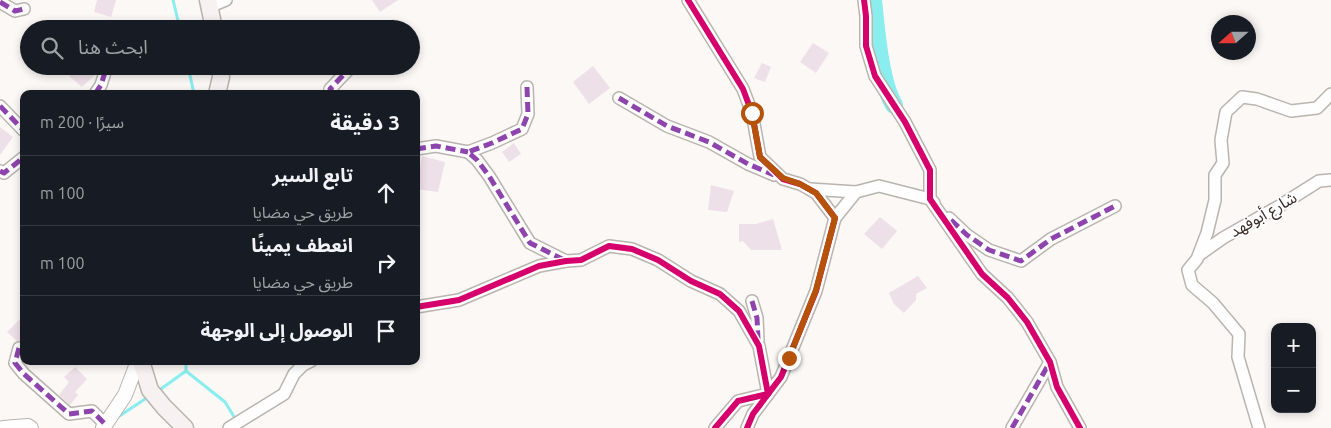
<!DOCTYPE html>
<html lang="ar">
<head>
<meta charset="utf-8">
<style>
  :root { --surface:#171b24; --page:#20242c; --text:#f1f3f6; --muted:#9ea1a6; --line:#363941 }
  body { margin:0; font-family:Ubuntu,"Noto Sans Arabic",sans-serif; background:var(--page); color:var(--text); direction:rtl }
  .controls { position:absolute; right:15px; bottom:15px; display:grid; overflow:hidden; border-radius:10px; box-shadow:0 2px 8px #0003 }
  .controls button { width:45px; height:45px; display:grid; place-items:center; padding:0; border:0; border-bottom:1px solid var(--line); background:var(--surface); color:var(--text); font:25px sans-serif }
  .compass { position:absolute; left:1211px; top:15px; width:45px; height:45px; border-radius:50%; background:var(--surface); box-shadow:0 2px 8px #0003; rotate:249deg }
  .stop { position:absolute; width:15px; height:15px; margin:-11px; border:4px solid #b45309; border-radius:50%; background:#fff }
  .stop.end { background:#b45309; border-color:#fff; box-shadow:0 1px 5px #0008 }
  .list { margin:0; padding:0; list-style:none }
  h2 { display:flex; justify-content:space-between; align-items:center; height:65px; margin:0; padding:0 20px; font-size:21px }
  h2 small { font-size:16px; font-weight:400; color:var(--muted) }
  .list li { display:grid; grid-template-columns:32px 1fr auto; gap:15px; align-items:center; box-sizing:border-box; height:70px; padding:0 20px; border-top:1px solid var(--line) }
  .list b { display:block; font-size:19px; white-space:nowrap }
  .list p { margin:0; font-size:16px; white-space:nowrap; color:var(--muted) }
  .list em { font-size:16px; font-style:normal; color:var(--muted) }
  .icon { flex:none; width:28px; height:28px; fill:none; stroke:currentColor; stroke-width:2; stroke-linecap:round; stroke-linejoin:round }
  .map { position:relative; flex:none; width:1331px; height:428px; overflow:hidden; direction:ltr }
  .search { position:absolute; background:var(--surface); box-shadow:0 2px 8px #0003; left:20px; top:20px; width:400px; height:55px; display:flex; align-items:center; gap:12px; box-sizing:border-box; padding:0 18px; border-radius:28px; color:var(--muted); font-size:19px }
  .panel { position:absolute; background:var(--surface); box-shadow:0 2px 8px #0003; left:20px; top:90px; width:400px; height:275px; border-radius:10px; direction:rtl }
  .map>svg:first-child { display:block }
</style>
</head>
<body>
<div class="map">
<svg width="1331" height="428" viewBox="0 0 1331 428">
  <rect width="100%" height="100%" fill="#fbf8f6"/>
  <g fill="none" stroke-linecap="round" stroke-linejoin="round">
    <g stroke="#8aedee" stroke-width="3">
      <polyline points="173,0 180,29"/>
      <polyline points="188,66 194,94"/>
      <polyline points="186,371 225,402 241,428"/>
      <polyline points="186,371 186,361"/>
      <polyline points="158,391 186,371"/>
      <polyline points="118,417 148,397"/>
    </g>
    <path stroke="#8aedee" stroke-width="18" d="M873,0C876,28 880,82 894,105"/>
  </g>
  <g fill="#eee0e8">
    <polygon points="97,0 116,0 111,17 94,12"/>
    <polygon points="372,0 398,0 380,12"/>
    <polygon points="393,19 401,29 383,29"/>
    <polygon points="813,43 829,53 816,73 800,62"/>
    <polygon points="762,63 771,67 765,82 754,78"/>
    <polygon points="79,66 88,66 96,74 82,87 69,76"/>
    <polygon points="593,66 610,88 589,104 573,82"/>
    <polygon points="0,127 13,137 0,155"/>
    <polygon points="514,143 521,154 509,162 502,152"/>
    <polygon points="422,156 445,162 438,192 416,189"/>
    <polygon points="711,185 734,191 727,212 708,210"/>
    <polygon points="880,217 897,231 882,249 864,234"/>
    <polygon points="773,219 782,250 751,250 743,241 739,242 739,224 756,224"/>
    <polygon points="918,276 927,288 916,294 916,300 904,313 894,304 889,293"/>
    <polygon points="24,315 24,342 17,341 7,332"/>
    <polygon points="75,367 87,379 75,392 78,395 70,405 59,395 69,382 64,377"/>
  </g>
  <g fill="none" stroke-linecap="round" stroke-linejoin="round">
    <defs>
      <g id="minor">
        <polyline points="688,0 743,89 752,113 760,157 783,179 800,184 816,193 835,218 816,291 781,377 753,414 747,428"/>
        <polyline points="864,0 866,16 866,46 875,76 905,122 930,170 930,199 982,274 1008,298 1027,322 1050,362 1057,387 1080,428"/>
        <polyline points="0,2 15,11 24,9"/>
        <polyline points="209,7 226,0"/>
        <polyline points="527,87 528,114 522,129 492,143 468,152 477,160 489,176 530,243 566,261"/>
        <polyline points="95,94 101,85 107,66"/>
        <polyline points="334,94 330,89 352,66"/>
        <polyline points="619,98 667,126 709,142 748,164 774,175"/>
        <polyline points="0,106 24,131"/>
        <polyline points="416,149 436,146 468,152"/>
        <polyline points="0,171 4,173 24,157"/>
        <polyline points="810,189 856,192"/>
        <polyline points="835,218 856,192 879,186 930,199 934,203"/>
        <polyline points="949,218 967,235 989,250 1021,261 1051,239 1115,206"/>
        <polyline points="1199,255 1223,238 1281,205 1319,181 1331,180"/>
        <polyline points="752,301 757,318 758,340"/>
        <polyline points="416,307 459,300 539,266 566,261 581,260 609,246 632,249 658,260 691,281 720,294 739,311 759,346 768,394 738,401 715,428"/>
        <polyline points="19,348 15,363 24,374 69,414 92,411 105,424"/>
        <polyline points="229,428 284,394 294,374 303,365 311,361"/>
        <polyline points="1012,428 1050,362"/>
        <polyline points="1259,428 1238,357 1239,334 1213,303 1192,285 1188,270 1197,259 1207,233 1215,200 1215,175 1223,163 1221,140 1226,112 1242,97 1257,99 1291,111 1317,108 1331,94"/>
      </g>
      <g id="tertiary">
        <polyline points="3,428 28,426 31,428"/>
        <polyline points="103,428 125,395 138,361"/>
      </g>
      <g id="secondary">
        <polyline points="208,0 214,29"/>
        <polyline points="217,94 221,77 220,66"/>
        <polyline points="141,361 150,390 164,407 185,428"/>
      </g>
    </defs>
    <use href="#minor" stroke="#bab4af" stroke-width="14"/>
    <use href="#tertiary" stroke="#bab4af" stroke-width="16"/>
    <use href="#secondary" stroke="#bab4af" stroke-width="19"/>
    <use href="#minor" stroke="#fefefe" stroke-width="11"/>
    <use href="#tertiary" stroke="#fefefe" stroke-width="14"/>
    <use href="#secondary" stroke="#f7f1f2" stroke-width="16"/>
    <g stroke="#8e44ad" stroke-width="5" stroke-dasharray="10 5" stroke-linecap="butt">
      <polyline points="0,2 15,11 24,9"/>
      <polyline points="527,87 528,114 522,129 492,143 468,152 477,160 489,176 530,243 566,261"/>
      <polyline points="95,94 101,85 107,66"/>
      <polyline points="334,94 330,89 352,66"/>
      <polyline points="619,98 667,126 709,142 748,164 774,175"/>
      <polyline points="0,106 24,131"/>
      <polyline points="416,149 436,146 468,152"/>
      <polyline points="0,171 4,173 24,157"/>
      <polyline points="951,220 967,235 989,250 1021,261 1051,239 1115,206"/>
      <polyline points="752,301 757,318 758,339"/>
      <polyline points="19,348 15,363 24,374 69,414 92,411 105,424"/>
      <polyline points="1012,428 1050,362"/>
    </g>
    <defs>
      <g id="cycleway">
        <polyline points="688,0 743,89 752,113 760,157 783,179 800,184 816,193 835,218 816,291 781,377 753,414 747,428"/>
        <polyline points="864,0 866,16 866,46 875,76 905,122 930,170 930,199 982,274 1008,298 1027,322 1050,362 1057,387 1080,428"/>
        <polyline points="416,307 459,300 539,266 566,261 581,260 609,246 632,249 658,260 691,281 720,294 739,311 759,346 768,394 738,401 715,428"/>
      </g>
    </defs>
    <use href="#cycleway" stroke="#fff" stroke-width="9"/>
    <use href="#cycleway" stroke="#d6006c" stroke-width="6"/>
  </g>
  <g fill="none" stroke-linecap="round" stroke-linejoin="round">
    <polyline stroke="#b45309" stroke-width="6" points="752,113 760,157 783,178 800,184 816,193 835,218 816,290 789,358"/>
  </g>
  <g text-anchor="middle" stroke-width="4" stroke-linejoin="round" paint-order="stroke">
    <g font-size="16" fill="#382c25" stroke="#fff">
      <text transform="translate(1263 214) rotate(-30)" y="6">شارع أبوفهد</text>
    </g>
  </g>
</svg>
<div class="controls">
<button>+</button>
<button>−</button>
</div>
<svg class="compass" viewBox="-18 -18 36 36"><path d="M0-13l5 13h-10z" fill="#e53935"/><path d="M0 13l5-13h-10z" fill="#9ea1a6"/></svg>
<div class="stop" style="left:752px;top:113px"></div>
<div class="stop end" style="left:789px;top:358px"></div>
<div class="search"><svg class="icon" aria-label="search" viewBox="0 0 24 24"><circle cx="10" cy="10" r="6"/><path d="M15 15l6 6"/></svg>ابحث هنا</div>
<section class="panel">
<h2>3 دقيقة<small>سيرًا · 200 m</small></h2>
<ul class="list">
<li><svg class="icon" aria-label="ahead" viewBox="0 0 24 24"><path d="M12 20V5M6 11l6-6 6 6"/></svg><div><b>تابع السير</b><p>طريق حي مضايا</p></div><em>100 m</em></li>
<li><svg class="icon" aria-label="right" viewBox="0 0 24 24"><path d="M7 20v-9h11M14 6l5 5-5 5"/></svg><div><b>انعطف يمينًا</b><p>طريق حي مضايا</p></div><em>100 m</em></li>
<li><svg class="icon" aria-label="arrive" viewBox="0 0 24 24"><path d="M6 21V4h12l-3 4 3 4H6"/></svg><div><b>الوصول إلى الوجهة</b></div></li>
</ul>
</section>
</div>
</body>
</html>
